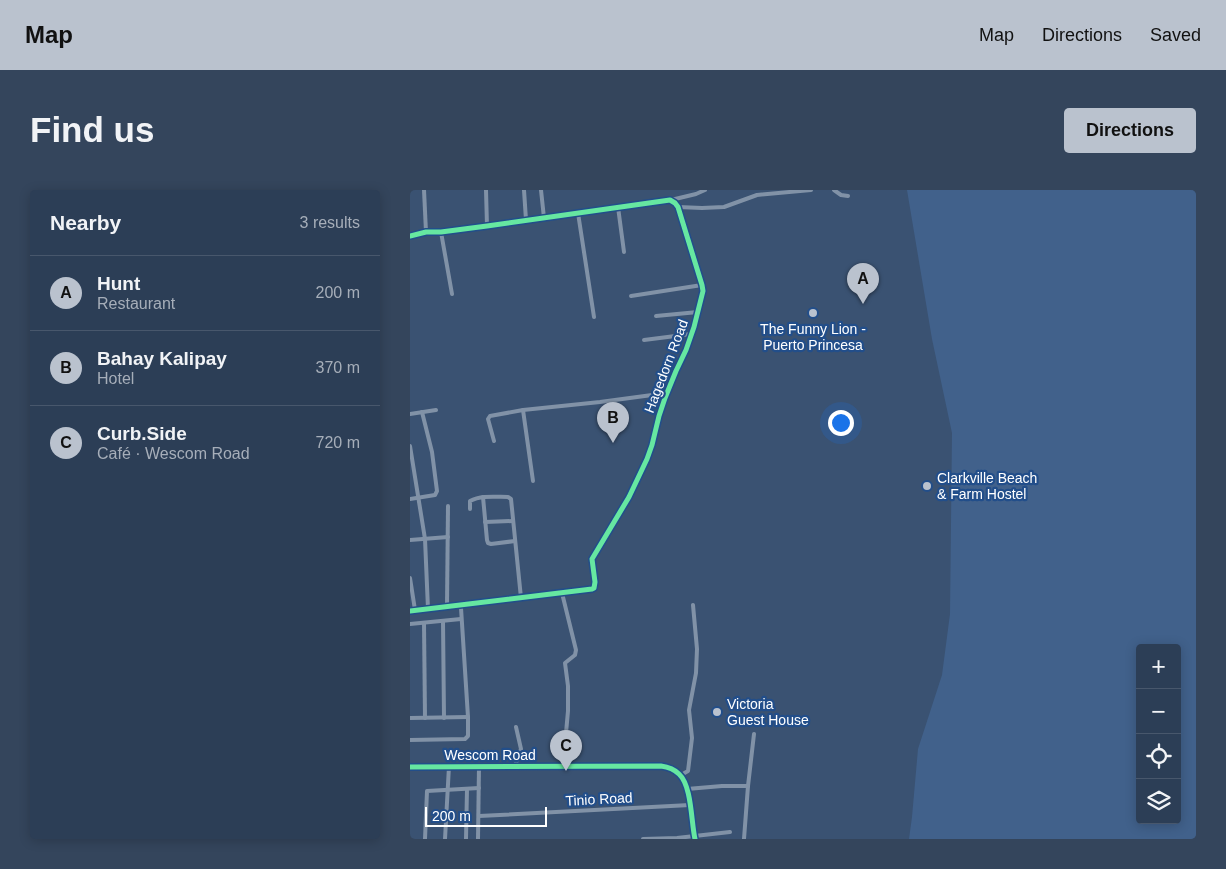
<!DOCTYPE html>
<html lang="en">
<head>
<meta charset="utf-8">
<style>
  :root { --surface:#2c3e56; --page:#34455c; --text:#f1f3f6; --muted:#a6aeb9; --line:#48576c; --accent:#bac2ce }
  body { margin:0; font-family:Arial,sans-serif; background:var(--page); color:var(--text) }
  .controls { position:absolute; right:15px; bottom:15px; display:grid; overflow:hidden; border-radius:5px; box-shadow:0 2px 12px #0003 }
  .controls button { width:45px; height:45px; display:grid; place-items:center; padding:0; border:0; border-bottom:1px solid var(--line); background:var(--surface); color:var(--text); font:25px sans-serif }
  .scale { position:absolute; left:15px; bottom:12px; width:122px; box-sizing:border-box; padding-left:5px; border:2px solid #fff; border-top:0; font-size:14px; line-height:18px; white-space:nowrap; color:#fff; -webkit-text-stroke:4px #224e8a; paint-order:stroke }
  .you { position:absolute; left:430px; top:232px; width:18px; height:18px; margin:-12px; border:4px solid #fff; border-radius:50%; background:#1a73e8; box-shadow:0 0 0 8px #1a73e833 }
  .badge { display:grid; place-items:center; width:32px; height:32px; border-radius:50%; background:var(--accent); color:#111; font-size:16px; font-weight:700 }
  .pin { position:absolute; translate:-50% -41px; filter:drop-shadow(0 1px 2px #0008) }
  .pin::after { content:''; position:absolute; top:26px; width:18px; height:15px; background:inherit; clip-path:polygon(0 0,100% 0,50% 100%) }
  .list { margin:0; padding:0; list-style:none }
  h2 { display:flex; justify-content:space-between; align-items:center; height:65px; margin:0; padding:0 20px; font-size:21px }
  h2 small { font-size:16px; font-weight:400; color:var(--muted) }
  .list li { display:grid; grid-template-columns:32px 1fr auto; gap:15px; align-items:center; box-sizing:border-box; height:75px; padding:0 20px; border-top:1px solid var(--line) }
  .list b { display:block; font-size:19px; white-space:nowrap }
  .list p { margin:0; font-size:16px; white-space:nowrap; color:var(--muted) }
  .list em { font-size:16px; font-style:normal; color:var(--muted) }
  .icon { flex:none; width:28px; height:28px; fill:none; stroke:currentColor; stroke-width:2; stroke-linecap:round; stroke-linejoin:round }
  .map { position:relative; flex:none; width:786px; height:649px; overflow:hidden; border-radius:5px }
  header { display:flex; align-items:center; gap:30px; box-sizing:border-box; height:70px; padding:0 25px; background:var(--accent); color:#111 }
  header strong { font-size:24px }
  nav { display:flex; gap:28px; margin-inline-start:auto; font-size:18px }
  .intro { display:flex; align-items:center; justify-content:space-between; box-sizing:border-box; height:120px; padding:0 30px }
  h1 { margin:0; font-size:35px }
  .button { padding:12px 22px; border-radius:5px; background:var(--accent); color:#111; font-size:18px; font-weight:700 }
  main { display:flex; gap:30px; padding:0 30px }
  aside { flex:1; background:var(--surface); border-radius:5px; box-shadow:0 2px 12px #0003 }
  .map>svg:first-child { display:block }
</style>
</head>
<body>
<header>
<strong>Map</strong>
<nav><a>Map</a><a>Directions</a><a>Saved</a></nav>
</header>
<div class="intro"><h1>Find us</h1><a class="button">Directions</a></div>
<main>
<aside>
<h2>Nearby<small>3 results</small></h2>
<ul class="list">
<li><span class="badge">A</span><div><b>Hunt</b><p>Restaurant</p></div><em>200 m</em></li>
<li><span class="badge">B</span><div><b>Bahay Kalipay</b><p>Hotel</p></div><em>370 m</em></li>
<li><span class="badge">C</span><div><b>Curb.Side</b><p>Café · Wescom Road</p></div><em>720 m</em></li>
</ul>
</aside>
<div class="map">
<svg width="786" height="649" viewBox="0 0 786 649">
  <rect width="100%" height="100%" fill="#3a5272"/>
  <path fill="#41618b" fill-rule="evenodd" d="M497,0H786V649H499L502,627L508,559L532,485L540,424L542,243L522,149ZM730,458H767V630H730Z"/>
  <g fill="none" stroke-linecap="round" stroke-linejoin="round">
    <g stroke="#8192a7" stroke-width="4">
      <polyline points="14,0 16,42"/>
      <polyline points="76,0 77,36"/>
      <polyline points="114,0 116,30"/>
      <polyline points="131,0 134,28"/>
      <polyline points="424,0 431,5 438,6"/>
      <polyline points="261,10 286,4 295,0"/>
      <polyline points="208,17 214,62"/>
      <polyline points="268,17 292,18 314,17 347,5 401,0"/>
      <polyline points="168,23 184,127"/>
      <polyline points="31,42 42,104"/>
      <polyline points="221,106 292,95"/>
      <polyline points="246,126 288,122"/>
      <polyline points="234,150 281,144"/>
      <polyline points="113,220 123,291"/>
      <polyline points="0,224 26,220"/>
      <polyline points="84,251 78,229 80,226 113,220 190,212 257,203"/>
      <polyline points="0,256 15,349 18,419"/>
      <polyline points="73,307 77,350 78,353 81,354 105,351"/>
      <polyline points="0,309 25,305 27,301 22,262 12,222"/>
      <path d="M60,319V311C71,305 86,307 98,307L101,309L111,408"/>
      <polyline points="75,332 103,331"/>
      <polyline points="0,350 38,347"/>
      <polyline points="0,388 5,420"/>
      <polyline points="152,403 166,460 165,465 155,473 158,496 158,521 153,576"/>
      <polyline points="37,417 38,316"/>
      <polyline points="33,431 34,528"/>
      <polyline points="14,433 15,528"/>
      <polyline points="0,434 51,429"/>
      <polyline points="0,528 58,527"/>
      <polyline points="0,550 55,549 58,546 58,527 51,418"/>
      <polyline points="105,576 111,559 106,537"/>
      <path d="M0,577L251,576C258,577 264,579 269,584C282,596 281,632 285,649"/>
      <polyline points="271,585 278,581 282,548 279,520 286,483 287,459 283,415"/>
      <polyline points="277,599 312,596 338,596"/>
      <polyline points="69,626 280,615"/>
      <polyline points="15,649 17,601 69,598"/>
      <polyline points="35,649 39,576"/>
      <polyline points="56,649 57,599"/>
      <polyline points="68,649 69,576"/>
      <polyline points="233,649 267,648 320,642"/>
      <polyline points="334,649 338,596 344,544"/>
    </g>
    <polyline stroke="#7d8ea3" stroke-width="5.5" points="0,46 16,42 31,42 77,36 260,10 265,13 268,17 292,95 293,101 284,137 276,160 266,181 255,208 249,226 242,255 237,269 219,307 182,369 185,392 184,398 182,399 0,421"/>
    <defs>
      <g id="cycleway">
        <polyline points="0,46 16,42 31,42 77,36 260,10 265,13 268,17 292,95 293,101 284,137 276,160 266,181 255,208 249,226 242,255 237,269 219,307 182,369 185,392 184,398 182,399 0,421"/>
        <path d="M0,577L251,576C258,577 264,579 269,584C282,596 281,632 285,649"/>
      </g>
    </defs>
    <use href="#cycleway" stroke="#224e8a" stroke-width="8"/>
    <use href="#cycleway" stroke="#66e7a1" stroke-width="5"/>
  </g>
  <g fill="#bac2ce" stroke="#224e8a" stroke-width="2">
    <circle cx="403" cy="123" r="5"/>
    <circle cx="517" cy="296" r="5"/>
    <circle cx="307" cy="522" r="5"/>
  </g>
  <g text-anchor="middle" stroke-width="4.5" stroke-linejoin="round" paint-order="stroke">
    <g font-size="14" fill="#fff" stroke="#224e8a" text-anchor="start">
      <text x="403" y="144" text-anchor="middle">The Funny Lion -<tspan x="403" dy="16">Puerto Princesa</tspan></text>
      <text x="527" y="293">Clarkville Beach<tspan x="527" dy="16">&amp; Farm Hostel</tspan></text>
      <text x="317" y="519">Victoria<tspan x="317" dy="16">Guest House</tspan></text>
    </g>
    <g font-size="14" fill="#fff" stroke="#224e8a">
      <text transform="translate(256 176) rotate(-69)" y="5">Hagedorn Road</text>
      <text x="80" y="570">Wescom Road</text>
      <text transform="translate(189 609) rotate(-3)" y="5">Tinio Road</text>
    </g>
  </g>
</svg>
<div class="controls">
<button>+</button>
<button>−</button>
<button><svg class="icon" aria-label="locate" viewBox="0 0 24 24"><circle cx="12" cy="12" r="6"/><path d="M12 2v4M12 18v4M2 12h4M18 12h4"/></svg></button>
<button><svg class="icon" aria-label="layers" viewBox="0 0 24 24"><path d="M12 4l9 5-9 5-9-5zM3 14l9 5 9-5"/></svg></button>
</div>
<div class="scale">200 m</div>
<div class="you"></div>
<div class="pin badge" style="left:453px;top:114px">A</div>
<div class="pin badge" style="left:203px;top:253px">B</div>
<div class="pin badge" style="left:156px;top:581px">C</div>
</div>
</main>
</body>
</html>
